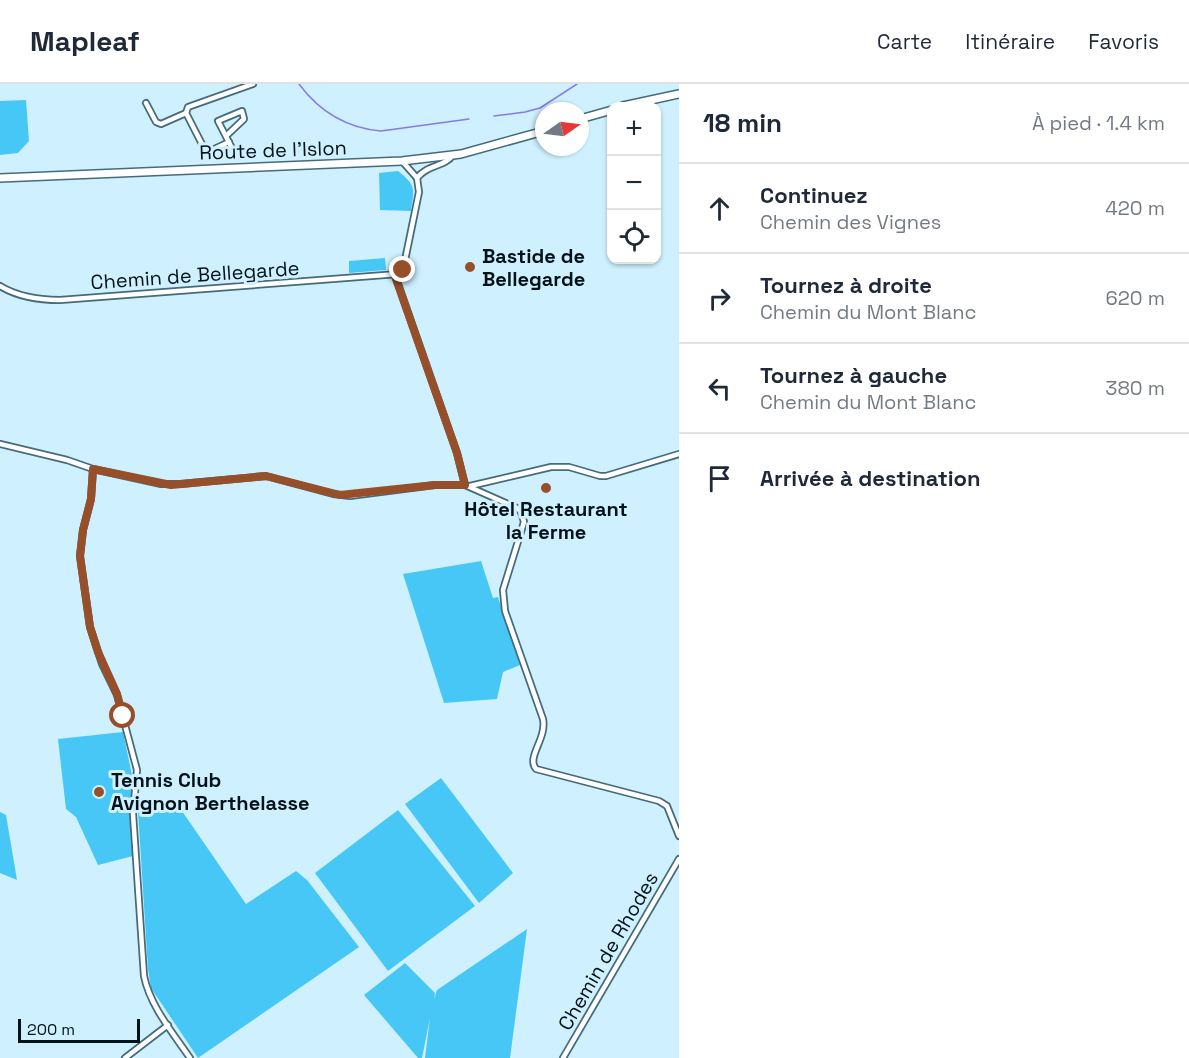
<!DOCTYPE html>
<html lang="fr">
<head>
<meta charset="utf-8">
<style>
  :root { --surface:#fff; --page:#f2f2f3; --text:#1f2937; --muted:#747a83; --line:#e0e1e3 }
  body { margin:0; font-family:"Space Grotesk",sans-serif; background:var(--page); color:var(--text) }
  .controls { position:absolute; right:18px; top:18px; display:grid; overflow:hidden; border-radius:12px; box-shadow:0 2px 4px #0004 }
  .controls button { width:54px; height:54px; display:grid; place-items:center; padding:0; border:0; border-bottom:2px solid var(--line); background:var(--surface); color:var(--text); font:30px sans-serif }
  .compass { position:absolute; left:535px; top:18px; width:54px; height:54px; border-radius:50%; background:var(--surface); box-shadow:0 2px 4px #0004; rotate:76deg }
  .scale { position:absolute; left:18px; bottom:15px; width:122px; box-sizing:border-box; padding-left:6px; border:3px solid #031118; border-top:0; font-size:16px; line-height:21px; white-space:nowrap; color:#031118; -webkit-text-stroke:4px #cef0ff; paint-order:stroke }
  .stop { position:absolute; width:18px; height:18px; margin:-14px; border:4px solid #974f2a; border-radius:50%; background:#fff }
  .stop.end { background:#974f2a; border-color:#fff; box-shadow:0 2px 6px #0008 }
  .list { margin:0; padding:0; list-style:none }
  h2 { display:flex; justify-content:space-between; align-items:center; height:78px; margin:0; padding:0 24px; font-size:26px }
  h2 small { font-size:20px; font-weight:400; color:var(--muted) }
  .list li { display:grid; grid-template-columns:39px 1fr auto; gap:18px; align-items:center; box-sizing:border-box; height:90px; padding:0 24px; border-top:2px solid var(--line) }
  .list b { display:block; font-size:22px; white-space:nowrap }
  .list p { margin:0; font-size:20px; white-space:nowrap; color:var(--muted) }
  .list em { font-size:20px; font-style:normal; color:var(--muted) }
  .icon { flex:none; width:33px; height:33px; fill:none; stroke:currentColor; stroke-width:2; stroke-linecap:round; stroke-linejoin:round }
  .map { position:relative; flex:none; width:679px; height:974px; overflow:hidden }
  header { display:flex; align-items:center; gap:36px; box-sizing:border-box; height:84px; padding:0 30px; background:var(--surface); border-bottom:2px solid var(--line) }
  header strong { font-size:28px }
  nav { display:flex; gap:33px; margin-inline-start:auto; font-size:21px }
  main { display:flex }
  aside { flex:1; background:var(--surface) }
  .map>svg:first-child { display:block }
</style>
</head>
<body>
<header>
<strong>Mapleaf</strong>
<nav><a>Carte</a><a>Itinéraire</a><a>Favoris</a></nav>
</header>
<main>
<div class="map">
<svg width="679" height="974" viewBox="0 0 679 974">
  <rect width="100%" height="100%" fill="#cef0ff"/>
  <g fill="#47c7f6">
    <polygon points="26,16 29,57 18,69 0,71 0,17"/>
    <path d="M398,87C417,102 414,105 411,127L380,126L379,89Z"/>
    <polygon points="385,174 386,186 349,189 349,177"/>
    <polygon points="481,477 493,514 498,513 520,581 503,588 497,615 444,619 403,490"/>
    <polygon points="123,648 134,701 130,725 133,772 98,781 76,733 66,725 58,655"/>
    <polygon points="441,694 513,789 479,819 405,720"/>
    <polygon points="173,714 246,820 296,787 307,796 359,863 198,974 151,904 148,885 138,727 142,718"/>
    <polygon points="398,726 475,822 388,887 315,789"/>
    <polygon points="0,728 6,731 17,796 0,789"/>
    <polygon points="527,845 510,974 425,974 430,934 422,974 418,974 364,911 405,879 435,909 434,915 437,906"/>
  </g>
  <g fill="none" stroke-linecap="round" stroke-linejoin="round">
    <g stroke="#867ae3" stroke-width="1.5">
      <path d="M299,0C319,27 347,44 381,47L469,35"/>
      <polyline points="494,32 525,28 540,24 577,0"/>
    </g>
    <defs>
      <g id="street">
        <polyline points="146,19 156,38 161,40 186,29 188,23 253,0"/>
        <polyline points="186,29 205,66 212,66 229,58"/>
        <polyline points="226,52 244,35 242,27 218,37 236,72"/>
        <path d="M417,94C428,80 445,83 453,71"/>
        <polyline points="395,191 457,369 465,401"/>
        <path d="M0,202C18,213 39,216 60,216L398,190L403,186L419,108L417,94L402,77"/>
        <path d="M0,360L67,376L93,385L161,400H180L266,392L333,410L350,412L435,401H465L517,424L521,428L524,438L503,506L505,527L543,635C547,655 526,673 536,685L659,717L667,722L679,752"/>
        <path d="M93,385L91,415L83,446L80,472L90,543L102,580L117,611L137,686L133,730L144,892C150,922 173,949 190,974"/>
        <polyline points="470,402 551,383 569,383 600,392 606,392 679,370"/>
        <polyline points="125,974 168,941"/>
        <polyline points="563,974 679,775"/>
      </g>
      <g id="secondary">
        <polyline points="623,22 679,10"/>
        <polyline points="580,35 612,26"/>
        <polyline points="0,94 402,77 461,70 544,47"/>
      </g>
    </defs>
    <use href="#street" stroke="#456b7b" stroke-width="8"/>
    <use href="#secondary" stroke="#456b7b" stroke-width="10"/>
    <use href="#street" stroke="#fff" stroke-width="4.5"/>
    <use href="#secondary" stroke="#fff" stroke-width="7"/>
  </g>
  <g fill="none" stroke-linecap="round" stroke-linejoin="round">
    <polyline stroke="#974f2a" stroke-width="8" points="123,632 117,610 98,568 90,543 80,472 83,446 91,415 93,385 171,401 266,392 340,411 435,401 465,401 457,369 396,195 395,191 403,186"/>
  </g>
  <g fill="#974f2a" stroke="#cef0ff" stroke-width="2">
    <circle cx="470" cy="183" r="6"/>
    <circle cx="546" cy="404" r="6"/>
    <circle cx="99" cy="708" r="6"/>
  </g>
  <g text-anchor="middle" stroke-width="6" stroke-linejoin="round" paint-order="stroke">
    <g font-size="20" fill="#031118" stroke="#cef0ff">
      <text transform="translate(273 66) rotate(-2)" y="7">Route de l'Islon</text>
      <text transform="translate(195 191) rotate(-4)" y="7">Chemin de Bellegarde</text>
      <text transform="translate(608 867) rotate(-60)" y="7">Chemin de Rhodes</text>
    </g>
    <g font-size="20" font-weight="bold" fill="#031118" stroke="#cef0ff" text-anchor="start">
      <text x="482" y="179">Bastide de<tspan x="482" dy="23">Bellegarde</tspan></text>
      <text x="546" y="432" text-anchor="middle">Hôtel Restaurant<tspan x="546" dy="23">la Ferme</tspan></text>
      <text x="111" y="703">Tennis Club<tspan x="111" dy="23">Avignon Berthelasse</tspan></text>
    </g>
  </g>
</svg>
<div class="controls">
<button>+</button>
<button>−</button>
<button><svg class="icon" aria-label="locate" viewBox="0 0 24 24"><circle cx="12" cy="12" r="6"/><path d="M12 2v4M12 18v4M2 12h4M18 12h4"/></svg></button>
</div>
<svg class="compass" viewBox="-18 -18 36 36"><path d="M0-13l5 13h-10z" fill="#e53935"/><path d="M0 13l5-13h-10z" fill="#747a83"/></svg>
<div class="scale">200 m</div>
<div class="stop" style="left:123px;top:632px"></div>
<div class="stop end" style="left:403px;top:186px"></div>
</div>
<aside>
<h2>18 min<small>À pied · 1.4 km</small></h2>
<ul class="list">
<li><svg class="icon" aria-label="ahead" viewBox="0 0 24 24"><path d="M12 20V5M6 11l6-6 6 6"/></svg><div><b>Continuez</b><p>Chemin des Vignes</p></div><em>420 m</em></li>
<li><svg class="icon" aria-label="right" viewBox="0 0 24 24"><path d="M7 20v-9h11M14 6l5 5-5 5"/></svg><div><b>Tournez à droite</b><p>Chemin du Mont Blanc</p></div><em>620 m</em></li>
<li><svg class="icon" aria-label="left" viewBox="0 0 24 24"><path d="M17 20v-9H6M10 6l-5 5 5 5"/></svg><div><b>Tournez à gauche</b><p>Chemin du Mont Blanc</p></div><em>380 m</em></li>
<li><svg class="icon" aria-label="arrive" viewBox="0 0 24 24"><path d="M6 21V4h12l-3 4 3 4H6"/></svg><div><b>Arrivée à destination</b></div></li>
</ul>
</aside>
</main>
</body>
</html>
